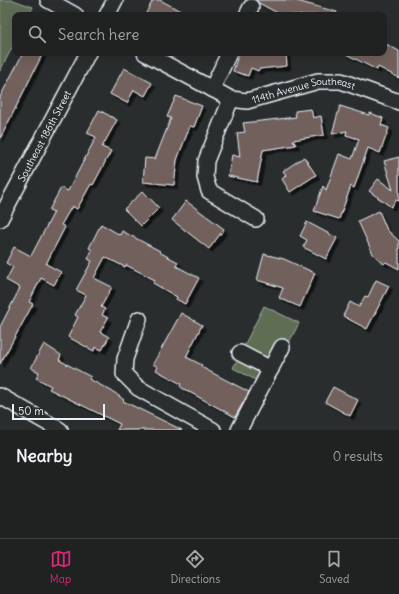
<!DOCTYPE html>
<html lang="en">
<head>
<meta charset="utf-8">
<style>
  :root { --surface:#202222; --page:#282a2a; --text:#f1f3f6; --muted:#a2a4a5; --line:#3d3f40; --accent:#db2777 }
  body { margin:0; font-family:Delius,sans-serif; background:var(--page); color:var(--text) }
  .scale { position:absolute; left:12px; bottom:10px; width:93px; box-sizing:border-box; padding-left:4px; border:2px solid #e8f1f8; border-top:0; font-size:11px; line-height:14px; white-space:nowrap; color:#e8f1f8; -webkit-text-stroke:3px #2a2d2e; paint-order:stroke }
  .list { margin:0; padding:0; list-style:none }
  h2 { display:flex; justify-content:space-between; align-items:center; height:52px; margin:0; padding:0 16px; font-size:17px }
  h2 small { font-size:13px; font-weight:400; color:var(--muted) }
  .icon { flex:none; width:22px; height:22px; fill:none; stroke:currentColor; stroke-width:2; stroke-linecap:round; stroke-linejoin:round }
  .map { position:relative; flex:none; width:399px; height:430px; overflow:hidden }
  .search { position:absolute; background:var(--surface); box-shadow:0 4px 16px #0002; left:12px; right:12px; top:12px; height:44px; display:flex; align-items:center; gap:10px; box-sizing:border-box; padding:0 14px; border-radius:8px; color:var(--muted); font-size:15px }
  .sheet { height:108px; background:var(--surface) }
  nav { display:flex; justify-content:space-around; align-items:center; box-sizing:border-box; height:56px; border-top:1px solid var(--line); background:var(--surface); font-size:11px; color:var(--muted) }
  nav a { display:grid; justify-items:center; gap:2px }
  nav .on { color:var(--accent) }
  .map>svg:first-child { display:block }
</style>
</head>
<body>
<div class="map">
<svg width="399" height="430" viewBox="0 0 399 430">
  <defs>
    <filter id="shadow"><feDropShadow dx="3.5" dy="3.5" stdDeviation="0" flood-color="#0009"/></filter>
  </defs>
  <rect width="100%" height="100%" fill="#2a2d2e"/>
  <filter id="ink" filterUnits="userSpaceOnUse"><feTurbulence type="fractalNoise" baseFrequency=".025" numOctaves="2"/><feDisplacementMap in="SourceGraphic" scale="8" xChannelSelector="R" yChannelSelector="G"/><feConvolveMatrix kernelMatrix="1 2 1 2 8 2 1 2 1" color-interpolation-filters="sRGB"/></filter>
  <g filter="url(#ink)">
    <g fill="#5f6d54" stroke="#a4afa6">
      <polygon points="0,0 13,0 33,7 29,15 15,15 15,42 0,71"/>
      <polygon points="264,306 299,323 267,386 233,368"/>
    </g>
    <g fill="#72615b" stroke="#e8f1f8" filter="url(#shadow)">
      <polygon points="153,0 160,0 188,15 145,15"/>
      <polygon points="256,0 293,0 337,12 336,15 281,15 259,3"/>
      <polygon points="384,43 399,51 399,78 378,67 377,70 344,53 384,53"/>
      <polygon points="23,53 43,53 0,139 0,97"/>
      <polygon points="239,53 286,53 287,66 259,69 258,71 251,68 248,76 233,71"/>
      <polygon points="124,68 152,83 145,96 134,90 127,103 110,94"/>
      <polygon points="176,96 202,106 194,127 190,126 177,160 174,185 143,182 145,158 155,159 171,118 167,117"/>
      <polygon points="340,106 369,115 370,113 383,118 381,125 389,128 380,153 368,148 354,188 351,186 339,219 314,211 323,186 326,190 339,154 352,159 359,139 346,135 347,131 332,134"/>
      <polygon points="311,109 313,118 321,116 324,135 293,140 296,145 263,150 257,182 228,176 232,155 240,157 237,133 245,132 243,123 296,117 295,111"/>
      <polygon points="99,110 117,120 102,147 111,151 93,185 91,184 77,209 72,206 61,225 65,227 46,264 61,272 54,285 41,278 29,302 33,304 0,364 0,327 20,288 6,280 13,267 6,263 14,247 31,256 54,212 49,210 61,188 68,191 96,137 87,133"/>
      <polygon points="304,157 316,175 290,192 282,179 286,175 283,171"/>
      <polygon points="399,157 399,201 396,200 391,207 369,191 378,179 393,190 384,161"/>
      <polygon points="143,191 159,208 141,226 124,209"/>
      <polygon points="186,201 224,229 209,249 172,220"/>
      <polygon points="379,211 387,230 399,241 399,269 386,262 384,264 373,254 358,221"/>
      <polygon points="307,222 337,238 326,259 303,247 307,240 300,236"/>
      <polygon points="101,224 120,235 122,231 160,251 159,252 178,262 176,266 199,278 185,304 176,299 177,297 153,283 155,280 126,265 125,267 105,257 94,278 112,287 101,307 105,309 102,315 108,318 100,332 109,337 102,350 95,347 94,351 68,337 78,317 75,315 86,295 76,290 92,261 88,259 92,250 89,248"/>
      <polygon points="264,254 284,259 315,273 300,307 279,298 283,288 257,280"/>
      <polygon points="376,280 389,286 367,329 343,316 350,302 359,307 365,296 368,297"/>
      <polygon points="181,313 202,325 186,357 202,365 201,367 249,392 235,417 182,388 180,386 181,384 156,370 158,367 153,364"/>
      <polygon points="44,344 61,355 59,360 91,377 89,379 115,393 124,400 123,401 182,430 117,430 120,424 49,389 51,386 36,378 39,372 31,368"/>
      <polygon points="333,387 358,400 350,416 325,402"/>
    </g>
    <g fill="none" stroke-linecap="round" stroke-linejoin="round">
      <defs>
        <g id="minor">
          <polyline points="48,0 75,15"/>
          <polyline points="107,15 115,0"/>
          <polyline points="247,15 251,7"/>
          <path id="s1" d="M145,53L231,99L247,101L318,81H341L399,102"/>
          <polyline points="212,89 229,53"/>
          <polyline points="231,99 206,161 205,177 209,191 256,219"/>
          <path id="s2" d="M0,219L88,53"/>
          <polyline points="139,319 125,359 124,374 138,388 213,430"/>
          <polyline points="240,353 271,369"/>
          <polyline points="0,396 60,430"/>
          <polyline points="239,430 282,347"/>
        </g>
      </defs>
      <use href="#minor" stroke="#e8f1f8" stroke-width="18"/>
      <use href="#minor" stroke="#2a2d2e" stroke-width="15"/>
    </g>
  </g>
  <g text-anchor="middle" stroke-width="3.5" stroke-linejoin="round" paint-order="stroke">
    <g font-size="10" fill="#e8f1f8" stroke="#2a2d2e">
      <text dy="4" stroke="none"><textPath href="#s1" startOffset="172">114th Avenue Southeast</textPath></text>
      <text dy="4" stroke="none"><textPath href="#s2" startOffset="94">Southeast 186th Street</textPath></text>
    </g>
  </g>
</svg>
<div class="scale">50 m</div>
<div class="search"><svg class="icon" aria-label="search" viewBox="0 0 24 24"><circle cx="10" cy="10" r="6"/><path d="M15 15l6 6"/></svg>Search here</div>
</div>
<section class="sheet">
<h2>Nearby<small>0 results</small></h2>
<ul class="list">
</ul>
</section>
<nav>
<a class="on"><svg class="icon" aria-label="map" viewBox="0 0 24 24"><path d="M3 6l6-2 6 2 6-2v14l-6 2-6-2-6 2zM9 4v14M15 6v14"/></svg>Map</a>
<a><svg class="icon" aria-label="directions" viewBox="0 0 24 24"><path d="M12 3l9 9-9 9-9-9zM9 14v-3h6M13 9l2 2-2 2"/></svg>Directions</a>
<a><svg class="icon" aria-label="saved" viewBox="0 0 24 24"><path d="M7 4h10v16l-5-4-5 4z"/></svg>Saved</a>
</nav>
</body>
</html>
